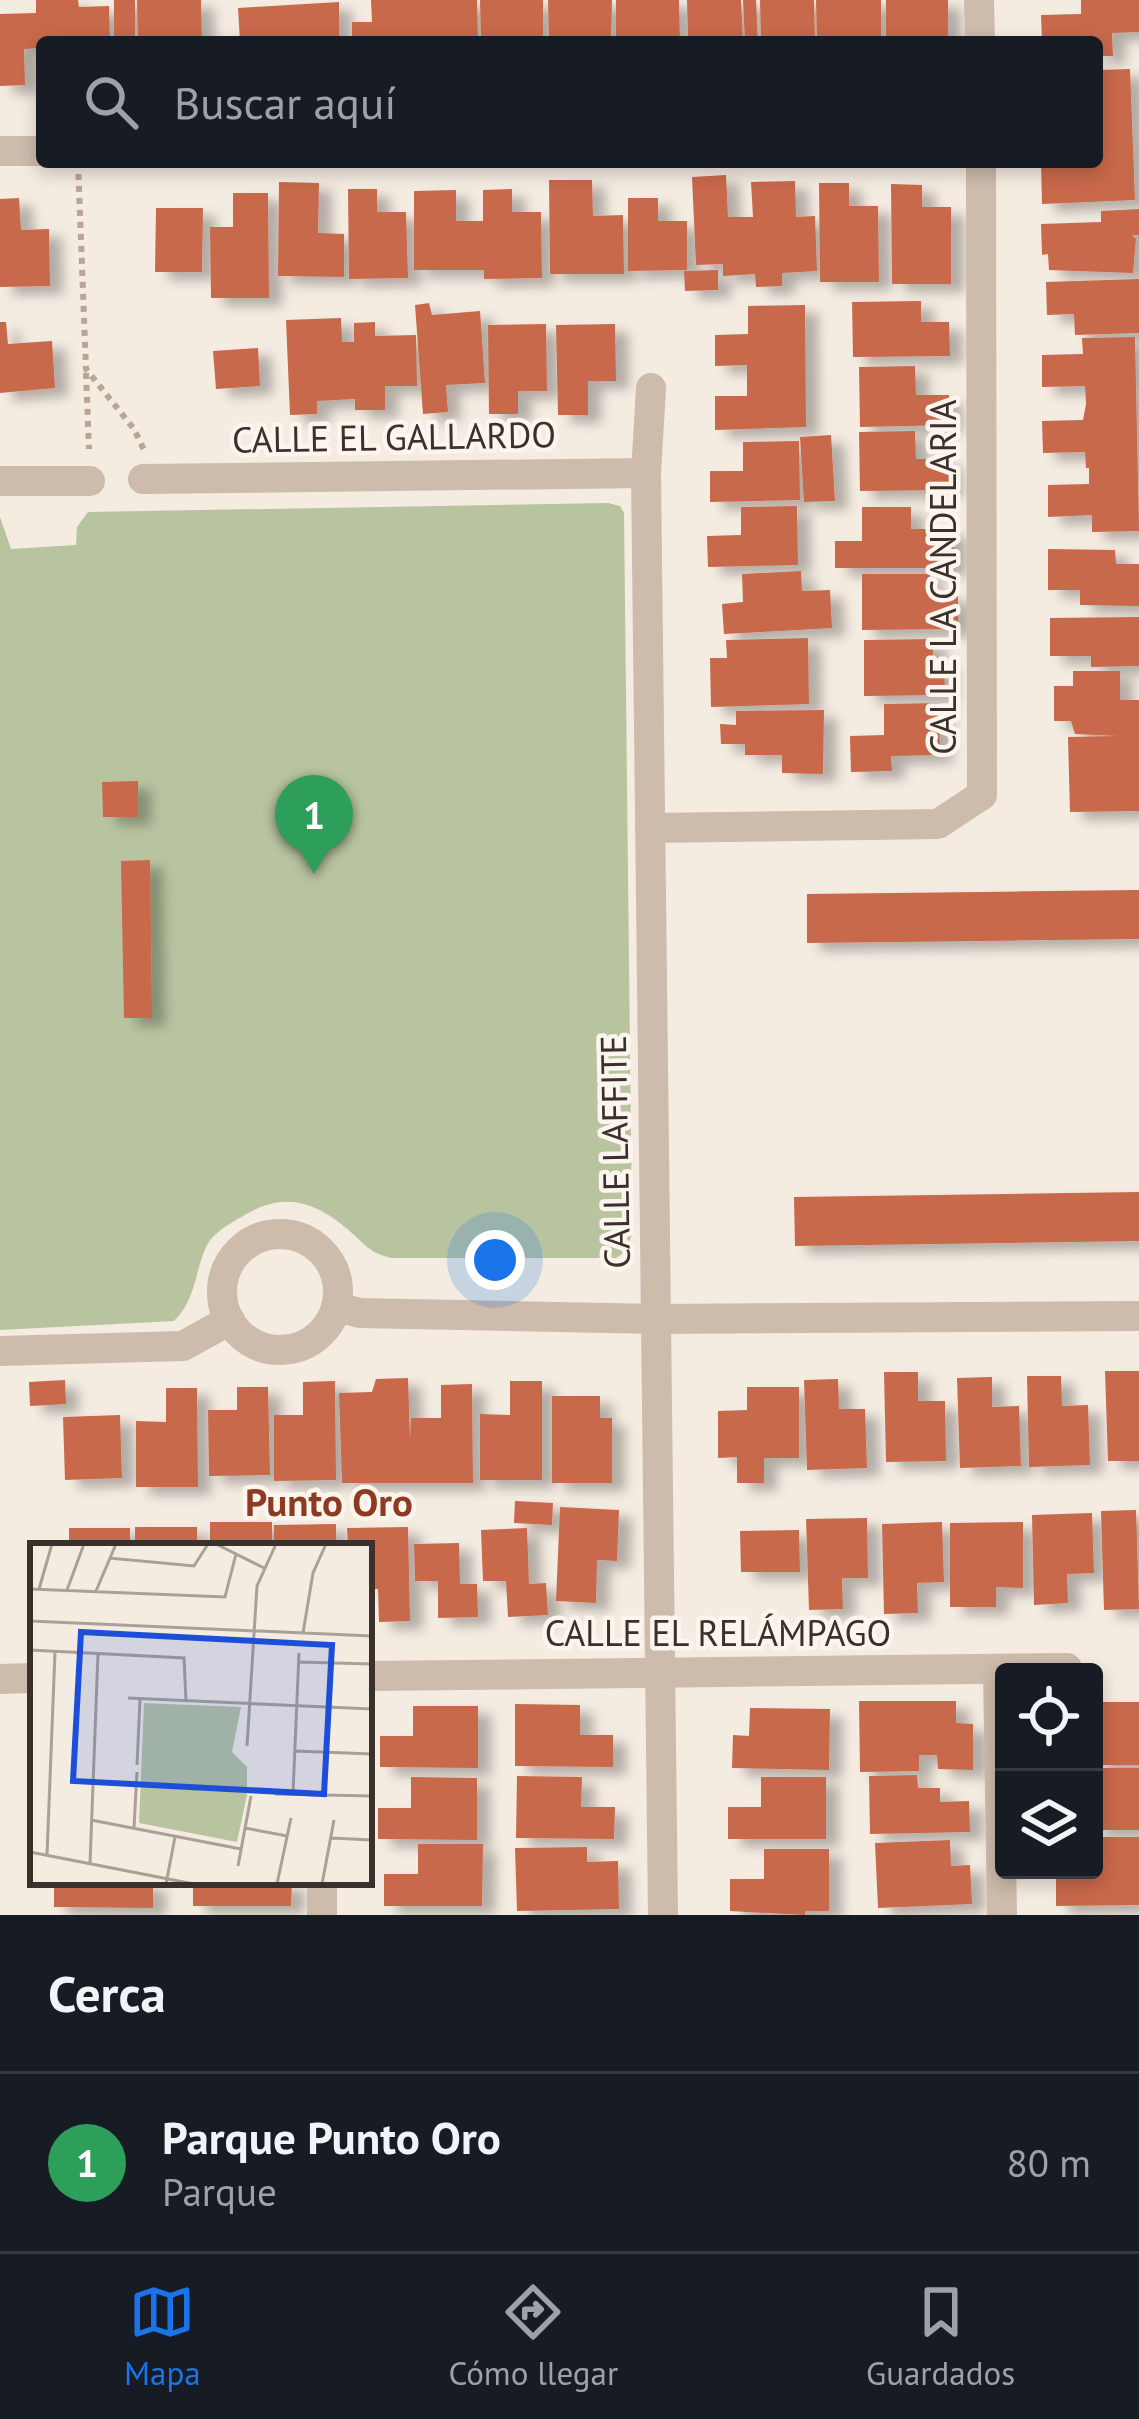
<!DOCTYPE html>
<html lang="es">
<head>
<meta charset="utf-8">
<style>
  :root { --surface:#171b24; --page:#20242c; --text:#f1f3f6; --muted:#9ea1a6; --line:#363941; --accent:#1a73e8 }
  body { margin:0; font-family:"PT Sans",sans-serif; background:var(--page); color:var(--text) }
  .controls { position:absolute; right:36px; bottom:36px; display:grid; overflow:hidden; border-radius:12px; box-shadow:0 6px 18px #0003 }
  .controls button { width:108px; height:108px; display:grid; place-items:center; padding:0; border:0; border-bottom:3px solid var(--line); background:var(--surface); color:var(--text); font:60px sans-serif }
  .you { position:absolute; left:495px; top:1260px; width:42px; height:42px; margin:-30px; border:9px solid #fff; border-radius:50%; background:#1a73e8; box-shadow:0 0 0 18px #1a73e833 }
  .badge { display:grid; place-items:center; width:78px; height:78px; border-radius:50%; background:var(--accent); color:#fff; font-size:39px; font-weight:700 }
  .pin { position:absolute; translate:-50% -99px; filter:drop-shadow(0 3px 6px #0008) }
  .pin::after { content:''; position:absolute; top:63px; width:42px; height:36px; background:inherit; clip-path:polygon(0 0,100% 0,50% 100%) }
  .list { margin:0; padding:0; list-style:none }
  h2 { display:flex; justify-content:space-between; align-items:center; height:156px; margin:0; padding:0 48px; font-size:51px }
  h2 small { font-size:39px; font-weight:400; color:var(--muted) }
  .list li { display:grid; grid-template-columns:78px 1fr auto; gap:36px; align-items:center; box-sizing:border-box; height:180px; padding:0 48px; border-top:3px solid var(--line) }
  .list b { display:block; font-size:45px; white-space:nowrap }
  .list p { margin:0; font-size:39px; white-space:nowrap; color:var(--muted) }
  .list em { font-size:39px; font-style:normal; color:var(--muted) }
  .icon { flex:none; width:66px; height:66px; fill:none; stroke:currentColor; stroke-width:2; stroke-linecap:round; stroke-linejoin:round }
  .map { position:relative; flex:none; width:1139px; height:1915px; overflow:hidden }
  .search { position:absolute; background:var(--surface); box-shadow:0 6px 18px #0003; left:36px; right:36px; top:36px; height:132px; display:flex; align-items:center; gap:30px; box-sizing:border-box; padding:0 42px; border-radius:12px; color:var(--muted); font-size:45px }
  .sheet { height:336px; background:var(--surface) }
  nav { display:flex; justify-content:space-around; align-items:center; box-sizing:border-box; height:168px; border-top:3px solid var(--line); background:var(--surface); font-size:33px; color:var(--muted) }
  nav a { display:grid; justify-items:center; gap:6px }
  nav .on { color:var(--accent) }
  .map>svg:first-child { display:block }
</style>
</head>
<body>
<div class="map">
<svg width="1139" height="1915" viewBox="0 0 1139 1915">
  <defs>
    <filter id="shadow"><feDropShadow dx="13" dy="8" stdDeviation="6" flood-color="#0004"/></filter>
  </defs>
  <rect width="100%" height="100%" fill="#f4ebe1"/>
  <path fill="#b8c4a0" d="M608,503L620,506L624,513L632,1234L626,1251L616,1258H391C371,1253 367,1247 353,1234C317,1202 286,1190 243,1216C231,1223 214,1232 207,1245C194,1272 197,1298 174,1321L0,1330V517L11,549L76,545L77,527L88,512Z"/>
  <g fill="#c8694b" filter="url(#shadow)">
    <polygon points="36,0 78,0 79,7 109,6 110,42 42,42 42,48 24,49 25,85 0,86 0,14 36,13"/>
    <rect x="114" y="0" width="21" height="42"/>
    <polygon points="137,0 201,0 202,42 138,42"/>
    <polygon points="371,0 477,0 478,42 352,42 352,22 372,22"/>
    <polygon points="480,0 543,0 543,42 481,42"/>
    <polygon points="548,0 612,0 611,42 549,42"/>
    <polygon points="616,0 679,0 680,42 616,42"/>
    <polygon points="687,0 741,0 743,42 688,42"/>
    <polygon points="743,0 756,0 758,42 745,42"/>
    <polygon points="760,0 814,0 815,42 761,42"/>
    <polygon points="816,0 881,0 881,42 817,42"/>
    <rect x="886" y="0" width="62" height="42"/>
    <polygon points="1081,0 1139,0 1139,32 1112,33 1113,56 1097,56 1097,42 1042,42 1041,15 1081,14"/>
    <polygon points="339,2 339,42 240,42 238,8"/>
    <polygon points="1130,69 1135,200 1042,204 1041,162 1097,162 1097,70"/>
    <polygon points="726,175 728,217 753,217 751,182 795,181 796,217 815,216 817,271 782,273 782,286 756,287 755,274 723,276 723,264 696,265 692,177"/>
    <polygon points="549,180 592,180 593,216 623,215 624,274 550,274"/>
    <polygon points="279,182 319,183 318,233 344,234 344,277 278,276"/>
    <polygon points="819,183 849,183 849,206 878,206 879,282 820,282"/>
    <polygon points="891,184 922,185 922,207 951,207 951,284 892,284"/>
    <polygon points="348,189 377,189 377,212 406,212 408,278 349,279"/>
    <polygon points="512,189 512,212 541,212 542,278 484,279 484,270 414,270 414,191 456,190 456,221 483,221 483,190"/>
    <polygon points="233,193 268,193 269,298 211,298 210,227 233,227"/>
    <polygon points="19,198 21,230 49,229 50,286 0,287 0,199"/>
    <polygon points="628,198 658,198 658,221 687,221 687,270 628,271"/>
    <polygon points="156,208 203,208 202,272 155,272"/>
    <polygon points="1139,209 1139,235 1132,235 1136,239 1133,273 1049,270 1048,254 1042,255 1041,224 1101,222 1101,211"/>
    <polygon points="718,270 718,290 685,291 684,271"/>
    <polygon points="1139,279 1139,333 1075,335 1074,314 1047,315 1046,282"/>
    <polygon points="921,301 921,322 949,322 950,356 853,357 852,302"/>
    <polygon points="429,303 432,315 480,311 485,383 446,385 448,412 423,414 415,305"/>
    <polygon points="805,305 806,427 715,430 715,396 747,396 747,365 715,366 715,335 748,334 748,306"/>
    <polygon points="341,318 342,342 354,342 354,323 375,322 375,336 416,335 417,386 385,386 385,410 355,410 355,399 317,401 317,414 290,415 286,320"/>
    <polygon points="0,322 6,322 8,344 52,341 55,388 0,393"/>
    <polygon points="546,324 547,391 518,391 518,414 489,414 488,325"/>
    <polygon points="615,324 616,381 588,381 588,415 558,415 556,325"/>
    <polygon points="1135,337 1139,531 1092,532 1092,515 1048,517 1048,485 1089,484 1089,468 1086,468 1085,452 1043,453 1042,421 1083,420 1086,404 1085,386 1042,387 1042,355 1083,354 1082,338"/>
    <polygon points="258,348 260,386 216,389 213,351"/>
    <polygon points="915,366 916,395 949,395 950,425 860,427 859,367"/>
    <polygon points="915,431 916,459 949,459 950,490 860,491 859,432"/>
    <polygon points="831,435 835,501 804,502 800,437"/>
    <polygon points="799,441 800,500 710,502 710,471 743,471 743,442"/>
    <polygon points="797,506 798,565 708,567 707,536 741,535 741,507"/>
    <polygon points="862,507 911,507 911,529 954,529 954,568 835,568 835,541 862,541"/>
    <polygon points="1048,549 1115,550 1116,564 1139,564 1139,606 1080,605 1080,590 1048,590"/>
    <polygon points="801,571 802,591 830,590 832,628 724,634 722,604 743,602 742,574"/>
    <polygon points="862,574 930,574 930,595 958,594 958,629 862,630"/>
    <polygon points="1139,617 1139,666 1091,667 1091,656 1050,656 1050,618"/>
    <polygon points="808,638 809,704 711,707 710,658 727,658 726,640"/>
    <polygon points="933,639 933,660 944,660 945,695 864,696 864,640"/>
    <polygon points="1073,671 1120,671 1120,700 1139,700 1139,811 1070,812 1068,737 1118,736 1075,734 1071,721 1054,721 1054,686 1073,686"/>
    <polygon points="939,703 940,755 891,756 892,771 851,772 850,736 884,735 884,704"/>
    <polygon points="824,710 823,774 782,773 782,755 745,755 745,744 721,744 720,724 736,725 736,711"/>
    <polygon points="138,781 138,817 103,817 102,782"/>
    <polygon points="150,860 152,1018 124,1018 121,861"/>
    <polygon points="1139,890 1139,939 807,943 807,894"/>
    <polygon points="1139,1192 1139,1241 795,1246 794,1197"/>
    <polygon points="1105,1371 1139,1371 1139,1461 1108,1461"/>
    <polygon points="884,1372 918,1372 918,1401 945,1401 946,1461 886,1462"/>
    <polygon points="1027,1376 1061,1376 1062,1406 1088,1405 1090,1465 1029,1467"/>
    <polygon points="992,1377 992,1407 1019,1406 1021,1466 960,1468 957,1378"/>
    <polygon points="408,1378 410,1439 411,1418 441,1418 441,1385 472,1384 473,1483 342,1483 339,1393 372,1392 376,1379"/>
    <polygon points="838,1379 839,1409 865,1409 867,1468 807,1470 804,1380"/>
    <polygon points="65,1380 66,1404 30,1406 29,1382"/>
    <polygon points="335,1381 336,1480 274,1481 274,1415 303,1415 303,1382"/>
    <polygon points="510,1381 542,1381 542,1480 480,1480 480,1414 510,1415"/>
    <polygon points="237,1387 268,1387 270,1475 209,1476 208,1410 237,1410"/>
    <polygon points="747,1387 799,1387 799,1458 764,1458 764,1483 737,1483 737,1457 718,1458 718,1411 747,1410"/>
    <polygon points="166,1388 197,1388 198,1487 136,1487 136,1421 166,1422"/>
    <polygon points="552,1396 600,1396 600,1418 612,1418 612,1483 552,1483"/>
    <polygon points="120,1415 122,1478 65,1480 63,1417"/>
    <polygon points="515,1501 553,1503 552,1525 514,1523"/>
    <polygon points="560,1507 619,1510 617,1561 597,1560 596,1603 556,1601"/>
    <polygon points="1136,1510 1139,1609 1104,1610 1101,1511"/>
    <polygon points="1092,1513 1094,1573 1067,1574 1068,1603 1034,1605 1032,1515"/>
    <polygon points="867,1518 868,1578 842,1578 843,1609 809,1610 806,1519"/>
    <rect x="210" y="1522" width="62" height="24"/>
    <polygon points="942,1522 944,1582 917,1583 918,1613 884,1614 882,1524"/>
    <polygon points="1023,1522 1023,1588 996,1587 996,1607 950,1607 950,1523"/>
    <polygon points="336,1524 336,1546 274,1546 274,1525"/>
    <rect x="135" y="1527" width="62" height="19"/>
    <polygon points="408,1527 410,1621 379,1622 378,1589 369,1589 369,1546 348,1546 347,1528"/>
    <rect x="69" y="1528" width="61" height="18"/>
    <polygon points="527,1528 529,1584 546,1583 548,1615 508,1617 506,1581 483,1581 481,1530"/>
    <polygon points="799,1530 800,1572 741,1572 740,1531"/>
    <polygon points="459,1543 460,1584 477,1584 478,1617 438,1618 438,1581 415,1581 414,1544"/>
    <polygon points="859,1701 956,1701 956,1723 973,1724 973,1770 938,1769 937,1755 919,1755 919,1771 860,1772"/>
    <rect x="1094" y="1702" width="45" height="63"/>
    <polygon points="515,1704 580,1705 580,1735 613,1735 613,1767 515,1766"/>
    <polygon points="413,1706 478,1706 478,1768 380,1767 380,1736 413,1736"/>
    <polygon points="750,1708 830,1709 829,1770 732,1768 733,1735 749,1736"/>
    <polygon points="1095,1768 1139,1768 1139,1830 1094,1830"/>
    <polygon points="917,1775 918,1788 940,1788 940,1802 969,1801 970,1832 870,1834 869,1776"/>
    <polygon points="517,1776 582,1777 581,1807 615,1807 614,1839 516,1838"/>
    <polygon points="411,1777 477,1778 477,1840 378,1839 378,1808 411,1808"/>
    <polygon points="761,1777 826,1777 826,1839 728,1839 728,1807 761,1807"/>
    <polygon points="1094,1837 1139,1837 1139,1905 1056,1906 1056,1870 1094,1870"/>
    <polygon points="950,1840 951,1866 970,1865 972,1904 878,1908 875,1843"/>
    <polygon points="418,1844 483,1844 482,1906 384,1906 384,1874 418,1874"/>
    <polygon points="587,1847 587,1862 618,1861 619,1909 517,1911 515,1848"/>
    <polygon points="764,1849 829,1849 829,1911 805,1911 805,1915 730,1911 730,1879 764,1879"/>
    <polygon points="54,1882 153,1882 153,1908 54,1907"/>
    <polygon points="193,1882 292,1882 291,1906 193,1906"/>
  </g>
  <g fill="none" stroke-linecap="round" stroke-linejoin="round">
    <g stroke="#b9a596" stroke-width="6" stroke-dasharray="6 6" stroke-linecap="butt">
      <polyline points="78,162 86,369 134,429 144,450"/>
      <polyline points="86,373 89,449"/>
    </g>
    <g stroke="#cdbbac" stroke-width="30">
      <polyline points="979,0 980,42"/>
      <polyline points="0,151 42,151"/>
      <polyline points="651,388 646,473 663,1915"/>
      <polyline points="143,479 646,473"/>
      <polyline points="0,481 90,481"/>
      <polyline points="650,828 938,824 982,795 981,162"/>
      <circle cx="280" cy="1292" r="58"/>
      <polyline points="336,1307 360,1313 656,1319 1139,1316"/>
      <polyline points="0,1351 183,1346 230,1320"/>
      <polyline points="998,1670 1002,1915"/>
      <polyline points="369,1676 1067,1668"/>
      <polyline points="0,1679 33,1678"/>
      <polyline points="322,1882 322,1915"/>
    </g>
  </g>
  <g text-anchor="middle" stroke-width="9" stroke-linejoin="round" paint-order="stroke">
    <g font-size="36" fill="#3b302b" stroke="#fbf5ee">
      <text transform="translate(394 437) rotate(-1)" y="13">CALLE EL GALLARDO</text>
      <text transform="translate(943 577) rotate(-90)" y="13">CALLE LA CANDELARIA</text>
      <text transform="translate(615 1152) rotate(-91)" y="13">CALLE LAFFITE</text>
      <text x="718" y="1646">CALLE EL RELÁMPAGO</text>
    </g>
    <g font-size="39" font-weight="bold" fill="#8c3b22" stroke="#fbf5ee">
      <text x="329" y="1516">Punto Oro</text>
    </g>
  </g>
  <g transform="translate(30 1543)">
    <rect width="342" height="342" fill="#f4ebe1"/>
    <path d="M114,160L211,164L202,209L217,224V252L207,299L109,280Z" fill="#b8c4a0"/>
    <path fill="none" stroke="#aaa098" stroke-width="3" d="M186,1L234,25M79,15L164,23L178,1M0,46L195,54L206,11M9,46L22,1M37,47L54,1M66,48L86,1M0,78L342,93M273,90L283,30L296,1M0,107L154,115L156,158M269,119L342,121M98,155L342,166M217,203L227,43L246,1M265,208L342,211M107,222L110,157M263,250L269,110M245,251L342,253M61,277L211,306M104,285L107,229M215,285L257,293M301,295L342,297M0,309L164,341M17,312L25,109M60,321L68,110M208,323L221,253M136,341L145,294M247,341L261,275M292,341L304,277"/>
    <path fill="#1d4ed8" fill-opacity="0.15" stroke="#1d4ed8" stroke-width="6" d="M51,89L302,102L294,251L43,238Z"/>
    <rect width="342" height="342" fill="none" stroke="#3b302b" stroke-width="6"/>
  </g>
</svg>
<div class="controls">
<button><svg class="icon" aria-label="locate" viewBox="0 0 24 24"><circle cx="12" cy="12" r="6"/><path d="M12 2v4M12 18v4M2 12h4M18 12h4"/></svg></button>
<button><svg class="icon" aria-label="layers" viewBox="0 0 24 24"><path d="M12 4l9 5-9 5-9-5zM3 14l9 5 9-5"/></svg></button>
</div>
<div class="you"></div>
<div class="pin badge" style="left:314px;top:874px;background:#2e9e5b">1</div>
<div class="search"><svg class="icon" aria-label="search" viewBox="0 0 24 24"><circle cx="10" cy="10" r="6"/><path d="M15 15l6 6"/></svg>Buscar aquí</div>
</div>
<section class="sheet">
<h2>Cerca<small></small></h2>
<ul class="list">
<li><span class="badge" style="background:#2e9e5b">1</span><div><b>Parque Punto Oro</b><p>Parque</p></div><em>80 m</em></li>
</ul>
</section>
<nav>
<a class="on"><svg class="icon" aria-label="map" viewBox="0 0 24 24"><path d="M3 6l6-2 6 2 6-2v14l-6 2-6-2-6 2zM9 4v14M15 6v14"/></svg>Mapa</a>
<a><svg class="icon" aria-label="directions" viewBox="0 0 24 24"><path d="M12 3l9 9-9 9-9-9zM9 14v-3h6M13 9l2 2-2 2"/></svg>Cómo llegar</a>
<a><svg class="icon" aria-label="saved" viewBox="0 0 24 24"><path d="M7 4h10v16l-5-4-5 4z"/></svg>Guardados</a>
</nav>
</body>
</html>
